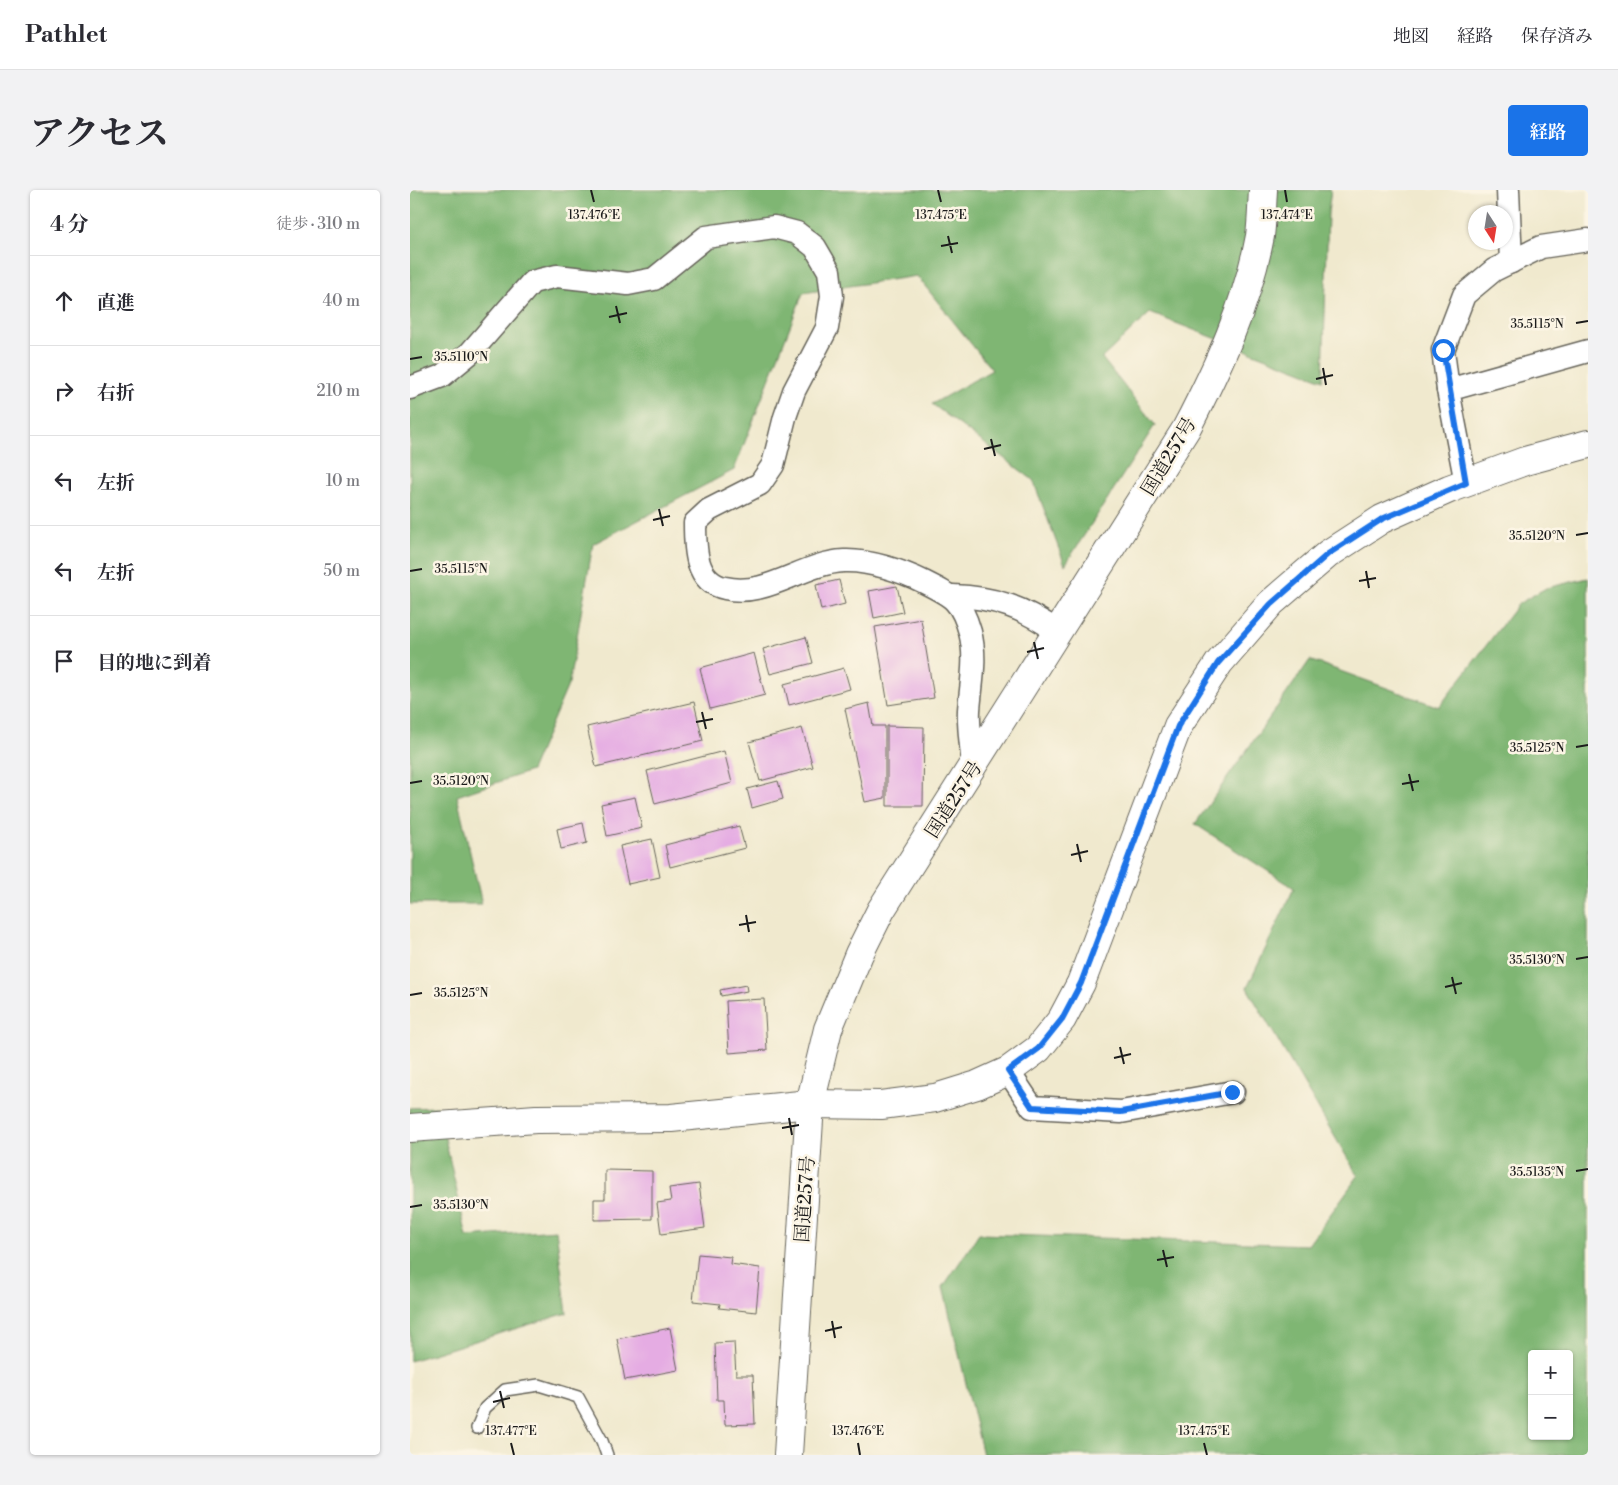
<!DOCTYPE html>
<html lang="ja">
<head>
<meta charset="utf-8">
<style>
  :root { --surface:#fff; --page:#f2f2f3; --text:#2b2b33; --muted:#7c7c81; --line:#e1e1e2; --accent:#1a73e8 }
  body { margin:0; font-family:"Libre Bodoni","Noto Serif JP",serif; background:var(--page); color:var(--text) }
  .controls { position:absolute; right:15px; bottom:15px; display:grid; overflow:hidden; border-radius:5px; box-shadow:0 1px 4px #0004 }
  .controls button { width:45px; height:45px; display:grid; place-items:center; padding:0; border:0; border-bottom:1px solid var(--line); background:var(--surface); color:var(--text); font:25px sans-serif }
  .compass { position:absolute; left:1058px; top:15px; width:45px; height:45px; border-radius:50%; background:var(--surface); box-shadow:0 1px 4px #0004; rotate:168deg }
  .stop { position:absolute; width:15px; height:15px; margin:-11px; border:4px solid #1a73e8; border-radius:50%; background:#fff }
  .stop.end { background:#1a73e8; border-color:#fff; box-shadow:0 1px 5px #0008 }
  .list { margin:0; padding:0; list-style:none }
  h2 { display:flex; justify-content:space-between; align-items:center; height:65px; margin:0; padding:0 20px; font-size:21px }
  h2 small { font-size:16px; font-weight:400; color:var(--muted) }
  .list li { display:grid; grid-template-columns:32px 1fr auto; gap:15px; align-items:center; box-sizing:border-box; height:90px; padding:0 20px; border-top:1px solid var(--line) }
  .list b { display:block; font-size:19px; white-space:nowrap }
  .list em { font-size:16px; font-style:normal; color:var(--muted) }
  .icon { flex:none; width:28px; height:28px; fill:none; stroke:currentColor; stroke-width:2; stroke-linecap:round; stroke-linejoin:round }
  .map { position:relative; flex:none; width:1178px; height:1265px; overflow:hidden; border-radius:5px }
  header { display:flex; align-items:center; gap:30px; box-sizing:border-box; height:70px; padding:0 25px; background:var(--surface); border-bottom:1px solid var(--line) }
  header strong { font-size:24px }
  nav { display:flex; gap:28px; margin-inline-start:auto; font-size:18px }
  .intro { display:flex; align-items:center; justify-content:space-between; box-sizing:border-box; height:120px; padding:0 30px }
  h1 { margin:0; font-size:35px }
  .button { padding:12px 22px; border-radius:5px; background:var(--accent); color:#fff; font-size:18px; font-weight:700 }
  main { display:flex; gap:30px; padding:0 30px }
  aside { flex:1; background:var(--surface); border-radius:5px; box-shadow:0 1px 4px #0004 }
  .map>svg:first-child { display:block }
</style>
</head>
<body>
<header>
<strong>Pathlet</strong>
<nav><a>地図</a><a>経路</a><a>保存済み</a></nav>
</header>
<div class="intro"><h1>アクセス</h1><a class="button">経路</a></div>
<main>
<aside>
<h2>4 分<small>徒歩 · 310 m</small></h2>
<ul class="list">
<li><svg class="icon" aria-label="ahead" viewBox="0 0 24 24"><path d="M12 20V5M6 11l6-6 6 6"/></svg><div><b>直進</b></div><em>40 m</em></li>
<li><svg class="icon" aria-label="right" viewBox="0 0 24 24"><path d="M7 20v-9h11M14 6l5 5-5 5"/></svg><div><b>右折</b></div><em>210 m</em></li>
<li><svg class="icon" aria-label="left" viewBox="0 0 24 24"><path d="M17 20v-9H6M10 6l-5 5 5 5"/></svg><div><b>左折</b></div><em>10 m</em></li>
<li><svg class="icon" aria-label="left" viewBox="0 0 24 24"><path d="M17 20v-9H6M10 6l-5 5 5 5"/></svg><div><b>左折</b></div><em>50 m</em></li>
<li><svg class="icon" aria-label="arrive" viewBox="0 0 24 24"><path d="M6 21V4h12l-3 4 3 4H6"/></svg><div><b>目的地に到着</b></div></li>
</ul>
</aside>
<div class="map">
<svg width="1178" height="1265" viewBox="0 0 1178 1265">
  <rect width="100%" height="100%" fill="#fcf5e5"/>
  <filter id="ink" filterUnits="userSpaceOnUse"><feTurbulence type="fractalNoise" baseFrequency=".02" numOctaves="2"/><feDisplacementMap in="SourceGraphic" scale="10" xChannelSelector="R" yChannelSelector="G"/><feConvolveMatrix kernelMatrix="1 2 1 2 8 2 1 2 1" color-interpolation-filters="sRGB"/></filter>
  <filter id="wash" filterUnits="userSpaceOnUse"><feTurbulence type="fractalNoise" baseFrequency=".0096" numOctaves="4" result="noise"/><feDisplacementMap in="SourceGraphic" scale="20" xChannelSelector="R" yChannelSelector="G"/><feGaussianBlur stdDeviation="1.12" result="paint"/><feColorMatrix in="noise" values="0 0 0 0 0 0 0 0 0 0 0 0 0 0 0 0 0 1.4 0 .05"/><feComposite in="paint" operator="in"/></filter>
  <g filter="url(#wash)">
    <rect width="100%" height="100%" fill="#f0e9ce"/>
    <g fill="#7fb673" stroke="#4e6948" fill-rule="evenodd">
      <polygon points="0,0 921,0 918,23 913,190 740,123 692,168 745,235 655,375 623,290 522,214 582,180 507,86 393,103 324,280 183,354 159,493 121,581 47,606 72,714 0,714"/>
      <path d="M1178,388V1265H573L533,1097L569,1044L898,1055L948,986L837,798L884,698L785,634L900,470L1029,517L1108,414L1136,398ZM1122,1164H1159V1246H1122Z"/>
      <polygon points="28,917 57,1047 146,1040 157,1123 0,1171 0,918"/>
    </g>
    <g id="blocks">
      <g fill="#e5ace3">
        <polygon points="429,390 435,414 411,420 406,395"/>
        <polygon points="487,396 493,422 464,428 459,401"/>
        <polygon points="511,429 524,508 478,515 465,437"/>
        <polygon points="396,447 403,473 360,484 353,459"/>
        <polygon points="344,463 355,505 300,519 290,478"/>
        <polygon points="434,478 440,499 379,515 374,494"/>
        <polygon points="284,512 293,551 186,577 177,537"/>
        <polygon points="459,513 463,536 475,536 475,608 455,612 435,519"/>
        <polygon points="477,536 514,537 513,616 477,616"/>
        <polygon points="392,538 403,577 350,591 339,552"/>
        <polygon points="314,561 322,593 245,614 237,581"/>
        <polygon points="368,591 373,609 342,618 337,599"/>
        <polygon points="225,607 232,638 197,646 191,614"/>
        <polygon points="173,633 177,653 151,659 147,639"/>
        <polygon points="329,636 335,658 260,677 255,655"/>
        <polygon points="242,649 250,687 218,694 210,656"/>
        <polygon points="336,795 337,801 311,806 310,800"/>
        <polygon points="354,809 357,860 319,863 316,811"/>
        <polygon points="195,980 242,981 242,1029 184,1030 184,1009 195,1009"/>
        <polygon points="289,994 295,1038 251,1044 247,1013 261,1011 259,998"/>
        <polygon points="288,1064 321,1067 320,1074 350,1078 346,1122 309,1118 310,1114 283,1111"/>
        <polygon points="260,1138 268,1180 215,1190 207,1149"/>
        <polygon points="324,1152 326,1185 343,1185 345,1234 315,1235 314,1210 307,1210 305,1153"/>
      </g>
    </g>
  </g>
  <g filter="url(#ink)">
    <use href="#blocks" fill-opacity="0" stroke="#66645a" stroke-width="1"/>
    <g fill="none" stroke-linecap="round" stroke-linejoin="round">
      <defs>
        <polyline id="lane" points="67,1238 75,1218 95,1200 129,1195 168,1207 192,1251 197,1265"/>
        <g id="street">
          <polyline points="1098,0 1101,72"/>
          <path d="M0,198L32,186L60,163L122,92L147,86L218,94L244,89L296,47L364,37L387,43L405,57L419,81L422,106L417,138L384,201L375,227L363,275L350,294L299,320L285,333C285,358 285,392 315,398C357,408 392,373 434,371C459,370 492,381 514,392C542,406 551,410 560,442C567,469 561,493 559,520C558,539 562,559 563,577"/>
          <polyline points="1038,200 1033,160 1054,105 1084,80 1131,57 1178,50"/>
          <polyline points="1056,293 1038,200 1178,161"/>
          <path d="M543,406C585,407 614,418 648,442"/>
          <polyline points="598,881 622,917 711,922 823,902"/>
        </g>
        <polyline id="secondary" points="0,938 126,929 261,928 400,914 471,915 525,908 567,895 598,881 628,859 652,829 671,793 768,536 809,473 861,413 918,364 972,329 1039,299 1115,271 1178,254"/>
        <path id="highway" d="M378,1265L400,914L418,839L449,764L471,720L776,239C808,177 837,115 850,46C852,31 852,15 853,0"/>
      </defs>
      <use href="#lane" stroke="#66645a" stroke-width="14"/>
      <use href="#street" stroke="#66645a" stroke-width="25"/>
      <use href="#secondary" stroke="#66645a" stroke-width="30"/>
      <use href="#highway" stroke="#66645a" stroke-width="30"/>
      <use href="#lane" stroke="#fff" stroke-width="11"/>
      <use href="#street" stroke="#fff" stroke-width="22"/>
      <use href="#secondary" stroke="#fff" stroke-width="28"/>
      <use href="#highway" stroke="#fff" stroke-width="28"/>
    </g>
  </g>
  <g fill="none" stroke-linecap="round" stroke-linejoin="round" filter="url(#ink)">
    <polyline stroke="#1a73e8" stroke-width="6" points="822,902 711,922 622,917 598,881 628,859 652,829 671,793 768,536 808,473 861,414 918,364 972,329 1056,293 1033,160"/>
  </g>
  <path fill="none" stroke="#1c1c1c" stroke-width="2" d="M181,0L184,12M528,0L531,12M875,0L877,12M538,46L542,63M531,56L548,53M206,116L210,133M199,127L217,123M1166,133L1178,131M0,169L12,167M913,178L916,195M906,189L923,185M581,249L585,266M574,259L591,255M249,319L253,336M243,330L260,326M1166,345L1178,343M0,381L12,379M956,381L959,398M949,391L966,388M624,452L628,469M617,462L634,458M292,522L296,539M286,532L303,529M1166,557L1178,555M999,584L1003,601M0,593L12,591M992,594L1009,591M667,654L671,672M661,665L678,661M336,725L339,742M329,735L346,732M1166,769L1178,767M1042,787L1046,804M1035,797L1052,793M0,805L12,803M710,857L714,874M704,868L721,864M379,928L382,945M372,938L389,935M1166,981L1178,979M0,1017L12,1015M753,1060L757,1077M747,1070L764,1067M422,1131L425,1148M415,1141L432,1137M90,1201L94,1218M83,1212L100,1208M101,1253L104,1265M448,1253L450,1265M794,1253L797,1265"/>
  <g text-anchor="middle" stroke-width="5" stroke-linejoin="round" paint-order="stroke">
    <g font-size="19" fill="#1c1c1c" stroke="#fcf5e5">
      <text transform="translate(758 266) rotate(-59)" y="7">国道257号</text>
      <text transform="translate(543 609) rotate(-57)" y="7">国道257号</text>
      <text transform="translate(394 1009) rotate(-86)" y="7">国道257号</text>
    </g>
  </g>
  <g font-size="12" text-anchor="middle" fill="#1c1c1c" stroke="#fcf5e5" stroke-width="5" stroke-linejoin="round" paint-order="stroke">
    <text x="184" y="29">137.476°E</text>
    <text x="531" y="29">137.475°E</text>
    <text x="877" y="29">137.474°E</text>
    <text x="1127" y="138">35.5115°N</text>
    <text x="51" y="171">35.5110°N</text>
    <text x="1127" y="350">35.5120°N</text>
    <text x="51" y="383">35.5115°N</text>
    <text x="1127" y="562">35.5125°N</text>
    <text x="51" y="595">35.5120°N</text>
    <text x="1127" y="774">35.5130°N</text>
    <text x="51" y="807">35.5125°N</text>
    <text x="1127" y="986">35.5135°N</text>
    <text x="51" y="1019">35.5130°N</text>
    <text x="101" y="1245">137.477°E</text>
    <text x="448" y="1245">137.476°E</text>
    <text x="794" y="1245">137.475°E</text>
  </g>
</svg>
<div class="controls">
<button>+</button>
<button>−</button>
</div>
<svg class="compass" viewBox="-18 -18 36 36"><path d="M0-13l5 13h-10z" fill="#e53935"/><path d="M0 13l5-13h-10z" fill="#7c7c81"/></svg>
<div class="stop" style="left:1033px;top:160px"></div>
<div class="stop end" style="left:822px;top:902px"></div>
</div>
</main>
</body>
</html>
